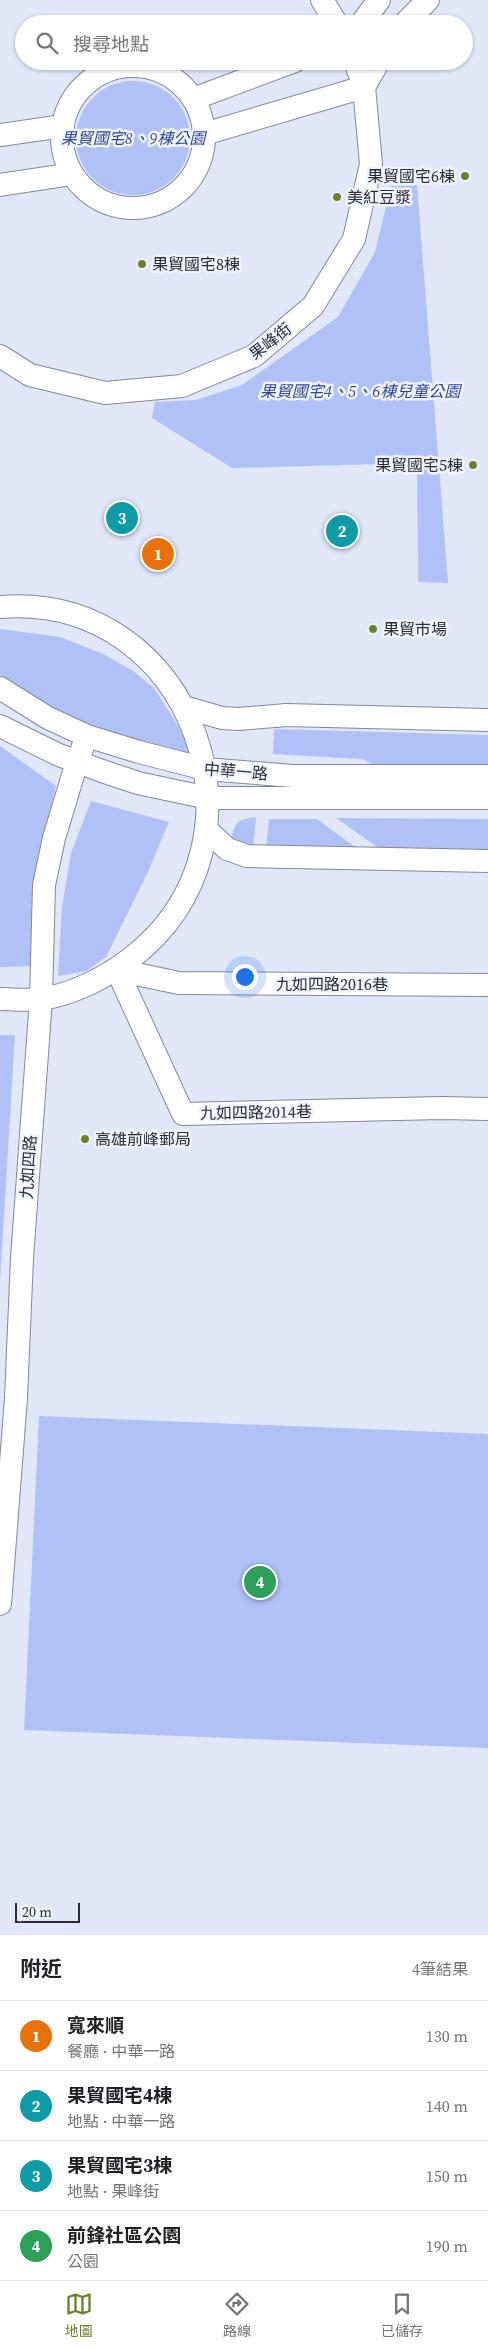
<!DOCTYPE html>
<html lang="zh-TW">
<head>
<meta charset="utf-8">
<style>
  :root { --surface:#fff; --page:#f2f2f2; --text:#202124; --muted:#757577; --line:#e0e0e0; --accent:#6e802f }
  body { margin:0; font-family:"Source Serif 4","Noto Sans TC",serif; background:var(--page); color:var(--text) }
  .scale { position:absolute; left:15px; bottom:12px; width:65px; box-sizing:border-box; padding-left:5px; border:2px solid #2b2e34; border-top:0; font-size:14px; line-height:18px; white-space:nowrap; color:#2b2e34; -webkit-text-stroke:4px #f0f4ff; paint-order:stroke }
  .you { position:absolute; left:244px; top:976px; width:18px; height:18px; margin:-12px; border:4px solid #fff; border-radius:50%; background:#1a73e8; box-shadow:0 0 0 8px #1a73e833 }
  .badge { display:grid; place-items:center; width:32px; height:32px; border-radius:50%; background:var(--accent); color:#fff; font-size:16px; font-weight:700 }
  .pin { position:absolute; translate:-50% -50%; border:2px solid #fff; box-shadow:0 1px 5px #0006 }
  .list { margin:0; padding:0; list-style:none }
  h2 { display:flex; justify-content:space-between; align-items:center; height:65px; margin:0; padding:0 20px; font-size:21px }
  h2 small { font-size:16px; font-weight:400; color:var(--muted) }
  .list li { display:grid; grid-template-columns:32px 1fr auto; gap:15px; align-items:center; box-sizing:border-box; height:70px; padding:0 20px; border-top:1px solid var(--line) }
  .list b { display:block; font-size:19px; white-space:nowrap }
  .list p { margin:0; font-size:16px; white-space:nowrap; color:var(--muted) }
  .list em { font-size:16px; font-style:normal; color:var(--muted) }
  .icon { flex:none; width:28px; height:28px; fill:none; stroke:currentColor; stroke-width:2; stroke-linecap:round; stroke-linejoin:round }
  .map { position:relative; flex:none; width:488px; height:1935px; overflow:hidden }
  .search { position:absolute; background:var(--surface); box-shadow:0 1px 4px #0004; left:15px; right:15px; top:15px; height:55px; display:flex; align-items:center; gap:12px; box-sizing:border-box; padding:0 18px; border-radius:28px; color:var(--muted); font-size:19px }
  .sheet { height:345px; background:var(--surface) }
  nav { display:flex; justify-content:space-around; align-items:center; box-sizing:border-box; height:70px; border-top:1px solid var(--line); background:var(--surface); font-size:14px; color:var(--muted) }
  nav a { display:grid; justify-items:center; gap:2px }
  nav .on { color:var(--accent) }
  .map>svg:first-child { display:block }
</style>
</head>
<body>
<div class="map">
<svg width="488" height="1935" viewBox="0 0 488 1935">
  <rect width="100%" height="100%" fill="#e0e7f8"/>
  <g fill="#afc1f7">
    <circle cx="133" cy="138" r="57"/>
    <polygon points="417,185 448,583 418,582 417,463 232,468 152,418 155,402 196,400 242,385 338,317 375,252 391,186"/>
    <polygon points="0,629 60,637 103,654 133,671 154,688 183,734 191,757 102,730 47,707 0,675"/>
    <polygon points="274,729 488,735 488,769 384,770 362,759 273,754"/>
    <polygon points="0,746 56,786 38,863 34,966 0,967"/>
    <polygon points="91,801 169,822 147,874 106,957 86,971 58,976 62,907 71,853"/>
    <path d="M256,817L253,849L237,845L232,837C234,821 241,819 256,817Z"/>
    <polygon points="336,818 488,819 488,854 383,851"/>
    <polygon points="269,819 317,819 359,850 266,850"/>
    <polygon points="0,1035 15,1035 0,1282"/>
    <polygon points="39,1416 488,1434 488,1748 24,1730"/>
  </g>
  <g fill="none" stroke-linecap="round" stroke-linejoin="round">
    <defs>
      <g id="minor">
        <polyline points="322,0 337,24"/>
        <polyline points="361,24 379,0"/>
        <polyline points="404,24 428,0"/>
        <circle cx="133" cy="137" r="71"/>
        <polyline points="193,99 295,61"/>
        <polyline points="204,134 364,87 379,61"/>
        <polyline points="0,135 63,126"/>
        <polyline points="0,185 72,174"/>
        <polyline points="0,356 30,375 105,393 182,386 254,356 313,306 354,239 371,164 364,87 355,61"/>
        <path d="M0,607C193,591 283,843 130,959C105,978 73,994 42,999C28,1001 13,999 0,999"/>
        <polyline points="0,688 48,718 87,736 139,752 205,769 293,776 488,776"/>
        <polyline points="184,707 222,718 239,719 286,715 488,720"/>
        <polyline points="0,726 59,755 102,771 138,783 208,798 488,798"/>
        <polyline points="206,829 227,849 247,856 488,861"/>
        <polyline points="117,970 183,1114 442,1108 488,1109"/>
        <polyline points="117,970 179,983 488,985"/>
        <polyline points="0,1604 16,1398 22,1258 41,999 44,885 54,838 77,762 87,736"/>
      </g>
    </defs>
    <use href="#minor" stroke="#828898" stroke-width="24"/>
    <use href="#minor" stroke="#fff" stroke-width="22"/>
  </g>
  <g fill="#6e802f" stroke="#f0f4ff" stroke-width="2">
    <circle cx="465" cy="176" r="5"/>
    <circle cx="337" cy="197" r="5"/>
    <circle cx="142" cy="264" r="5"/>
    <circle cx="473" cy="465" r="5"/>
    <circle cx="373" cy="629" r="5"/>
    <circle cx="85" cy="1139" r="5"/>
  </g>
  <g text-anchor="middle" stroke-width="5" stroke-linejoin="round" paint-order="stroke">
    <g font-size="16" font-style="italic" fill="#334594" stroke="#f0f4ff">
      <text x="133" y="144">果貿國宅8、9棟公園</text>
      <text x="360" y="397">果貿國宅4、5、6棟兒童公園</text>
    </g>
    <g font-size="16" fill="#2b2e34" stroke="#f0f4ff" text-anchor="start">
      <text x="455" y="182" text-anchor="end">果貿國宅6棟</text>
      <text x="347" y="203">美紅豆漿</text>
      <text x="152" y="270">果貿國宅8棟</text>
      <text x="463" y="471" text-anchor="end">果貿國宅5棟</text>
      <text x="383" y="635">果貿市場</text>
      <text x="95" y="1145">高雄前峰郵局</text>
    </g>
    <g font-size="16" fill="#2b2e34" stroke="#f0f4ff">
      <text transform="translate(270 341) rotate(-38)" y="6">果峰街</text>
      <text transform="translate(236 771) rotate(5)" y="6">中華一路</text>
      <text x="332" y="990">九如四路2016巷</text>
      <text transform="translate(256 1112) rotate(-1)" y="6">九如四路2014巷</text>
      <text transform="translate(28 1167) rotate(-86)" y="6">九如四路</text>
    </g>
  </g>
</svg>
<div class="scale">20 m</div>
<div class="you"></div>
<div class="pin badge" style="left:158px;top:554px;background:#e8710a">1</div>
<div class="pin badge" style="left:342px;top:531px;background:#0f9aa8">2</div>
<div class="pin badge" style="left:122px;top:518px;background:#0f9aa8">3</div>
<div class="pin badge" style="left:260px;top:1582px;background:#2e9e5b">4</div>
<div class="search"><svg class="icon" aria-label="search" viewBox="0 0 24 24"><circle cx="10" cy="10" r="6"/><path d="M15 15l6 6"/></svg>搜尋地點</div>
</div>
<section class="sheet">
<h2>附近<small>4筆結果</small></h2>
<ul class="list">
<li><span class="badge" style="background:#e8710a">1</span><div><b>寬來順</b><p>餐廳 · 中華一路</p></div><em>130 m</em></li>
<li><span class="badge" style="background:#0f9aa8">2</span><div><b>果貿國宅4棟</b><p>地點 · 中華一路</p></div><em>140 m</em></li>
<li><span class="badge" style="background:#0f9aa8">3</span><div><b>果貿國宅3棟</b><p>地點 · 果峰街</p></div><em>150 m</em></li>
<li><span class="badge" style="background:#2e9e5b">4</span><div><b>前鋒社區公園</b><p>公園</p></div><em>190 m</em></li>
</ul>
</section>
<nav>
<a class="on"><svg class="icon" aria-label="map" viewBox="0 0 24 24"><path d="M3 6l6-2 6 2 6-2v14l-6 2-6-2-6 2zM9 4v14M15 6v14"/></svg>地圖</a>
<a><svg class="icon" aria-label="directions" viewBox="0 0 24 24"><path d="M12 3l9 9-9 9-9-9zM9 14v-3h6M13 9l2 2-2 2"/></svg>路線</a>
<a><svg class="icon" aria-label="saved" viewBox="0 0 24 24"><path d="M7 4h10v16l-5-4-5 4z"/></svg>已儲存</a>
</nav>
</body>
</html>
